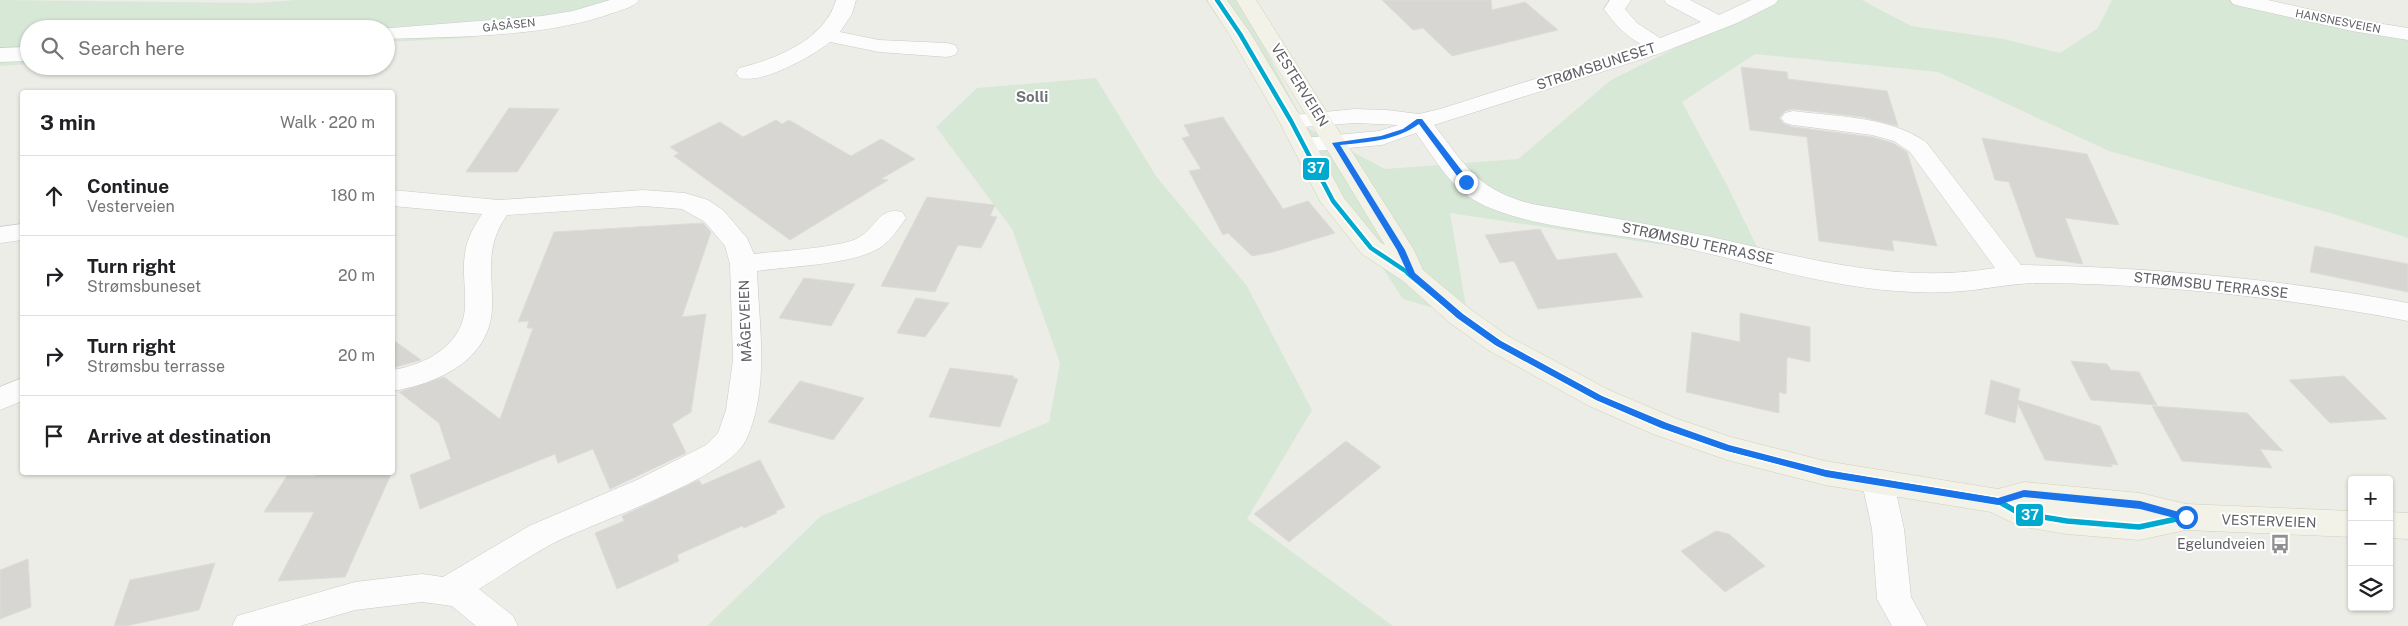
<!DOCTYPE html>
<html lang="en">
<head>
<meta charset="utf-8">
<style>
  :root { --surface:#fff; --page:#f6f6f6; --text:#202124; --muted:#757577; --line:#e0e0e0 }
  body { margin:0; font-family:"Public Sans",sans-serif; background:var(--page); color:var(--text) }
  .controls { position:absolute; right:15px; bottom:15px; display:grid; overflow:hidden; border-radius:5px; box-shadow:0 1px 4px #0004 }
  .controls button { width:45px; height:45px; display:grid; place-items:center; padding:0; border:0; border-bottom:1px solid var(--line); background:var(--surface); color:var(--text); font:25px sans-serif }
  .stop { position:absolute; width:15px; height:15px; margin:-11px; border:4px solid #1a73e8; border-radius:50%; background:#fff }
  .stop.end { background:#1a73e8; border-color:#fff; box-shadow:0 1px 5px #0008 }
  .list { margin:0; padding:0; list-style:none }
  h2 { display:flex; justify-content:space-between; align-items:center; height:65px; margin:0; padding:0 20px; font-size:21px }
  h2 small { font-size:16px; font-weight:400; color:var(--muted) }
  .list li { display:grid; grid-template-columns:32px 1fr auto; gap:15px; align-items:center; box-sizing:border-box; height:80px; padding:0 20px; border-top:1px solid var(--line) }
  .list b { display:block; font-size:19px; white-space:nowrap }
  .list p { margin:0; font-size:16px; white-space:nowrap; color:var(--muted) }
  .list em { font-size:16px; font-style:normal; color:var(--muted) }
  .icon { flex:none; width:28px; height:28px; fill:none; stroke:currentColor; stroke-width:2; stroke-linecap:round; stroke-linejoin:round }
  .map { position:relative; flex:none; width:2408px; height:626px; overflow:hidden }
  .search { position:absolute; background:var(--surface); box-shadow:0 1px 4px #0004; left:20px; top:20px; width:375px; height:55px; display:flex; align-items:center; gap:12px; box-sizing:border-box; padding:0 18px; border-radius:28px; color:var(--muted); font-size:19px }
  .panel { position:absolute; background:var(--surface); box-shadow:0 1px 4px #0004; left:20px; top:90px; width:375px; height:385px; border-radius:5px }
  .map>svg:first-child { display:block }
</style>
</head>
<body>
<div class="map">
<svg width="2408" height="626" viewBox="0 0 2408 626">
  <rect width="100%" height="100%" fill="#edede8"/>
  <g fill="#d7e8d7">
    <polygon points="0,0 258,3 295,0 630,0 604,14 467,38 386,42 386,29 29,29 29,64 0,66"/>
    <polygon points="1213,0 1245,0 1258,35 1306,127 1385,169 1518,159 1611,80 1772,0 1862,0 1911,26 2004,39 2060,53 2098,28 2112,0 2244,0 2408,28 2408,238 2330,213 2109,151 1938,72 1755,54 1682,102 1727,185 1758,249 1657,244 1450,213 1468,318 1403,299 1258,78"/>
    <polygon points="1096,78 1156,176 1247,286 1312,410 1247,519 1393,626 707,626 821,516 1049,422 1060,363 1012,229 936,127 977,88"/>
  </g>
  <g fill="#d7d6d3" stroke="#dcdcd8">
    <polygon points="1382,0 1491,0 1492,10 1525,2 1558,30 1452,56 1423,28 1413,30"/>
    <polygon points="1741,67 1787,72 1788,79 1887,91 1898,126 1862,117 1793,109 1785,111 1779,118 1784,124 1793,127 1872,137 1893,143 1907,152 1937,246 1892,240 1894,251 1819,241 1807,137 1750,130"/>
    <polygon points="509,108 559,109 517,172 466,172"/>
    <polygon points="1223,117 1283,209 1308,201 1335,233 1273,252 1252,256 1228,233 1223,235 1189,171 1201,169 1182,138 1190,136 1184,125"/>
    <polygon points="776,120 782,124 789,120 851,156 881,139 915,159 881,179 888,180 790,240 674,156 679,153 670,147 720,122 743,137"/>
    <polygon points="1982,138 2087,154 2119,225 2065,218 2083,264 2036,257 2009,182 1995,180"/>
    <polygon points="927,197 995,205 990,216 997,217 981,248 958,245 935,292 881,286"/>
    <polygon points="703,223 711,232 682,317 706,314 691,412 672,424 686,453 610,489 593,449 558,463 555,454 420,509 410,475 451,459 439,423 399,392 444,377 500,419 533,328 527,328 529,321 518,322 554,232"/>
    <polygon points="1540,229 1557,260 1616,253 1643,297 1538,309 1514,261 1500,263 1485,235"/>
    <polygon points="2315,246 2408,264 2408,292 2310,272"/>
    <polygon points="804,278 855,284 831,326 779,318"/>
    <polygon points="916,298 949,303 925,337 897,333"/>
    <polygon points="1740,313 1810,327 1810,362 1787,357 1786,394 1779,392 1779,413 1686,392 1692,332 1740,342"/>
    <polygon points="392,339 421,360 392,368"/>
    <polygon points="2071,361 2107,364 2111,370 2139,372 2157,405 2091,400"/>
    <polygon points="950,368 1014,376 1013,378 1018,379 1000,427 929,417"/>
    <polygon points="2344,376 2387,419 2330,423 2289,380"/>
    <polygon points="1991,380 2020,389 2018,400 2100,426 2118,465 2111,464 2112,467 2045,460 2018,404 2015,423 1985,414"/>
    <polygon points="800,381 864,398 833,440 768,422"/>
    <polygon points="2152,406 2247,413 2283,451 2260,449 2272,468 2182,461"/>
    <polygon points="1346,441 1381,467 1289,542 1254,514"/>
    <polygon points="760,460 785,507 776,511 777,513 744,528 742,526 677,555 679,561 617,589 595,533 624,521 622,516 699,480 702,485"/>
    <polygon points="317,472 392,472 345,577 278,581 314,512 264,512 287,476 315,476"/>
    <polygon points="1716,531 1729,534 1765,566 1725,592 1681,551"/>
    <polygon points="28,559 31,607 0,619 0,570"/>
    <polygon points="215,563 199,610 126,626 114,626 130,580"/>
  </g>
  <g fill="none" stroke-linecap="round" stroke-linejoin="round">
    <defs>
      <g id="street">
        <path d="M836,0H856L852,14L840,32L879,40L947,43L955,45L958,50L955,55L947,57L879,52L830,42C811,57 763,84 739,78L736,73L739,68C776,59 825,40 836,0Z"/>
        <path d="M1610,0H1631L1625,9L1637,23L1660,38L1701,22L1667,4L1664,0H1690L1719,15L1751,0H1778L1775,4L1737,23L1658,54L1434,125C1466,166 1477,190 1532,204C1590,214 1649,224 1707,236C1802,257 1897,285 1995,268L1910,152L1894,141L1872,135L1793,125L1785,123L1781,118L1785,113L1793,111C1838,117 1888,116 1926,142L2021,265C2150,267 2281,279 2408,303V321C2289,298 2162,284 2041,283C2017,283 1997,287 1974,290C1948,293 1922,293 1896,291C1813,285 1732,256 1651,241C1600,231 1518,226 1474,200C1449,185 1433,156 1416,133L1382,145L1304,152L1296,150L1292,145L1296,140L1304,138L1379,131L1398,125L1355,123L1291,128L1283,126L1279,121L1283,116L1355,109L1387,110L1419,114L1440,109L1642,45C1625,35 1615,25 1604,9Z"/>
        <polygon points="2230,0 2268,0 2352,19 2408,28 2408,40 2352,31 2240,6 2233,4"/>
        <path d="M392,190L499,200L643,190L685,193L708,200L723,210L747,238L754,254C779,251 836,248 856,239C876,230 878,206 902,212L906,218C899,228 891,240 881,247C854,265 790,266 757,271C759,326 770,388 746,440C727,480 592,522 550,545C526,558 503,574 479,589L513,616L518,626H476L452,606L422,602L355,610L300,626H232L237,616L355,582L422,574L443,577L529,526L639,479L706,445L718,433L726,410L733,360L730,264L725,246L705,222L682,209L643,206L507,215C484,248 493,272 492,307C491,360 437,384 392,391V370C426,365 463,345 465,307C466,289 462,271 465,253C467,239 474,226 482,214L392,206Z"/>
        <polygon points="22,224 22,240 0,243 0,227"/>
        <polygon points="22,378 22,401 0,410 0,387"/>
        <polygon points="1878,471 1889,474 1894,483 1904,529 1911,597 1927,626 1892,626 1877,599 1872,529 1862,483 1867,474"/>
      </g>
      <g id="secondary">
        <path d="M610,0H639C634,7 624,9 616,12C544,38 462,36 386,39V29H378L542,16L573,11Z"/>
        <polygon points="29,47 29,61 0,62 0,48"/>
      </g>
      <g id="primary">
        <polygon points="1207,0 1227,0 1251,34 1303,121 1344,198 1380,242 1385,245 1236,0 1256,0 1414,250 1423,270 1470,309 1508,336 1609,390 1675,418 1731,437 1825,461 1998,489 2024,482 2140,493 2186,504 2352,511 2352,537 2186,530 2139,540 2067,534 2019,526 1991,512 1825,485 1727,460 1653,434 1589,406 1488,350 1450,323 1403,281 1362,254 1320,201 1279,121 1229,34"/>
        <polygon points="2389,512 2408,513 2408,539 2389,538"/>
      </g>
    </defs>
    <use href="#street" stroke="#c9c9c9" stroke-width="1"/>
    <use href="#secondary" stroke="#cacbca" stroke-width="1"/>
    <use href="#primary" stroke="#d3cfb9" stroke-width="1"/>
    <use href="#street" fill="#fcfcfc" fill-rule="evenodd"/>
    <use href="#secondary" fill="#fcfcfc" fill-rule="evenodd"/>
    <use href="#primary" fill="#f2f2e9" fill-rule="evenodd"/>
    <defs>
      <polyline id="bus-1-far1" points="1217,0 1240,34 1291,121 1333,201 1371,248 1410,274"/>
      <polyline id="bus-1" points="1408,273 1460,316 1498,343 1599,398 1664,426 1727,448 1825,473 1998,501 2019,513 2067,521 2139,527 2186,517"/>
    </defs>
    <use href="#bus-1-far1" stroke="#fff" stroke-width="8"/>
    <use href="#bus-1" stroke="#fff" stroke-width="9"/>
    <use href="#bus-1-far1" stroke="#00a9ce" stroke-width="4.5"/>
    <use href="#bus-1" stroke="#00a9ce" stroke-width="5.5"/>
  </g>
  <path fill="#1a73e8" d="M1417,119H1422L1469,180V184H1463L1419,124C1395,141 1368,142 1340,145L1405,250L1415,273L1463,314L1501,341L1602,396L1667,423L1729,445L1826,470L1998,498L2024,490L2140,501L2186,514L2190,517L2186,521L2140,509L2024,497L1998,505L1826,477L1724,450L1661,428L1596,400L1495,345L1457,318L1409,276L1397,250L1332,143L1381,136L1403,129Z"/>
  <defs>
    <symbol id="bus-bare" viewBox="-9 -9 18 18"><path d="M-5-6H5V4H4V6H2V4H-2V6H-4V4H-5ZM-3.5-4V0h7V-4ZM-3.5 1.2v1.5H-2V1.2ZM2 1.2v1.5H3.5V1.2Z" fill="#909193" stroke="#fff" stroke-width="2.5" paint-order="stroke"/></symbol>
  </defs>
  <g fill-rule="evenodd">
    <use href="#bus-bare" x="2266" y="530" width="28" height="28"/>
  </g>
  <g text-anchor="middle" stroke-width="4" stroke-linejoin="round" paint-order="stroke">
    <g font-size="11" fill="#5e6065" stroke="#fff">
      <text transform="translate(2338 21) rotate(11)" y="4">HANSNESVEIEN</text>
      <text transform="translate(509 25) rotate(-6)" y="4">GÅSÅSEN</text>
    </g>
    <g font-size="14" fill="#5e6065" stroke="#fff">
      <text transform="translate(1596 66) rotate(-18)" y="5">STRØMSBUNESET</text>
      <text transform="translate(1300 85) rotate(58)" y="5">VESTERVEIEN</text>
      <text transform="translate(1698 243) rotate(12)" y="5">STRØMSBU TERRASSE</text>
      <text transform="translate(2211 285) rotate(6)" y="5">STRØMSBU TERRASSE</text>
      <text transform="translate(745 321) rotate(-92)" y="5">MÅGEVEIEN</text>
      <text transform="translate(2269 521) rotate(2)" y="5">VESTERVEIEN</text>
    </g>
    <g font-size="14" fill="#5e6065" stroke="#fff" text-anchor="end">
      <text x="2265" y="549">Egelundveien</text>
    </g>
    <g font-size="15" font-weight="bold" fill="#6f7277" stroke="#fff">
      <text x="1032" y="102">Solli</text>
    </g>
  </g>
  <g stroke="#fff" stroke-width="2">
    <rect x="1302" y="157" width="28" height="24" rx="5" fill="#00a9ce"/>
    <rect x="2015" y="503" width="29" height="24" rx="5" fill="#00a9ce"/>
  </g>
  <g font-size="14" text-anchor="middle" font-weight="bold" fill="#fff">
    <text x="1316" y="173">37</text>
    <text x="2030" y="520">37</text>
  </g>
</svg>
<div class="controls">
<button>+</button>
<button>−</button>
<button><svg class="icon" aria-label="layers" viewBox="0 0 24 24"><path d="M12 4l9 5-9 5-9-5zM3 14l9 5 9-5"/></svg></button>
</div>
<div class="stop" style="left:2186px;top:517px"></div>
<div class="stop end" style="left:1466px;top:182px"></div>
<div class="search"><svg class="icon" aria-label="search" viewBox="0 0 24 24"><circle cx="10" cy="10" r="6"/><path d="M15 15l6 6"/></svg>Search here</div>
<section class="panel">
<h2>3 min<small>Walk · 220 m</small></h2>
<ul class="list">
<li><svg class="icon" aria-label="ahead" viewBox="0 0 24 24"><path d="M12 20V5M6 11l6-6 6 6"/></svg><div><b>Continue</b><p>Vesterveien</p></div><em>180 m</em></li>
<li><svg class="icon" aria-label="right" viewBox="0 0 24 24"><path d="M7 20v-9h11M14 6l5 5-5 5"/></svg><div><b>Turn right</b><p>Strømsbuneset</p></div><em>20 m</em></li>
<li><svg class="icon" aria-label="right" viewBox="0 0 24 24"><path d="M7 20v-9h11M14 6l5 5-5 5"/></svg><div><b>Turn right</b><p>Strømsbu terrasse</p></div><em>20 m</em></li>
<li><svg class="icon" aria-label="arrive" viewBox="0 0 24 24"><path d="M6 21V4h12l-3 4 3 4H6"/></svg><div><b>Arrive at destination</b></div></li>
</ul>
</section>
</div>
</body>
</html>
